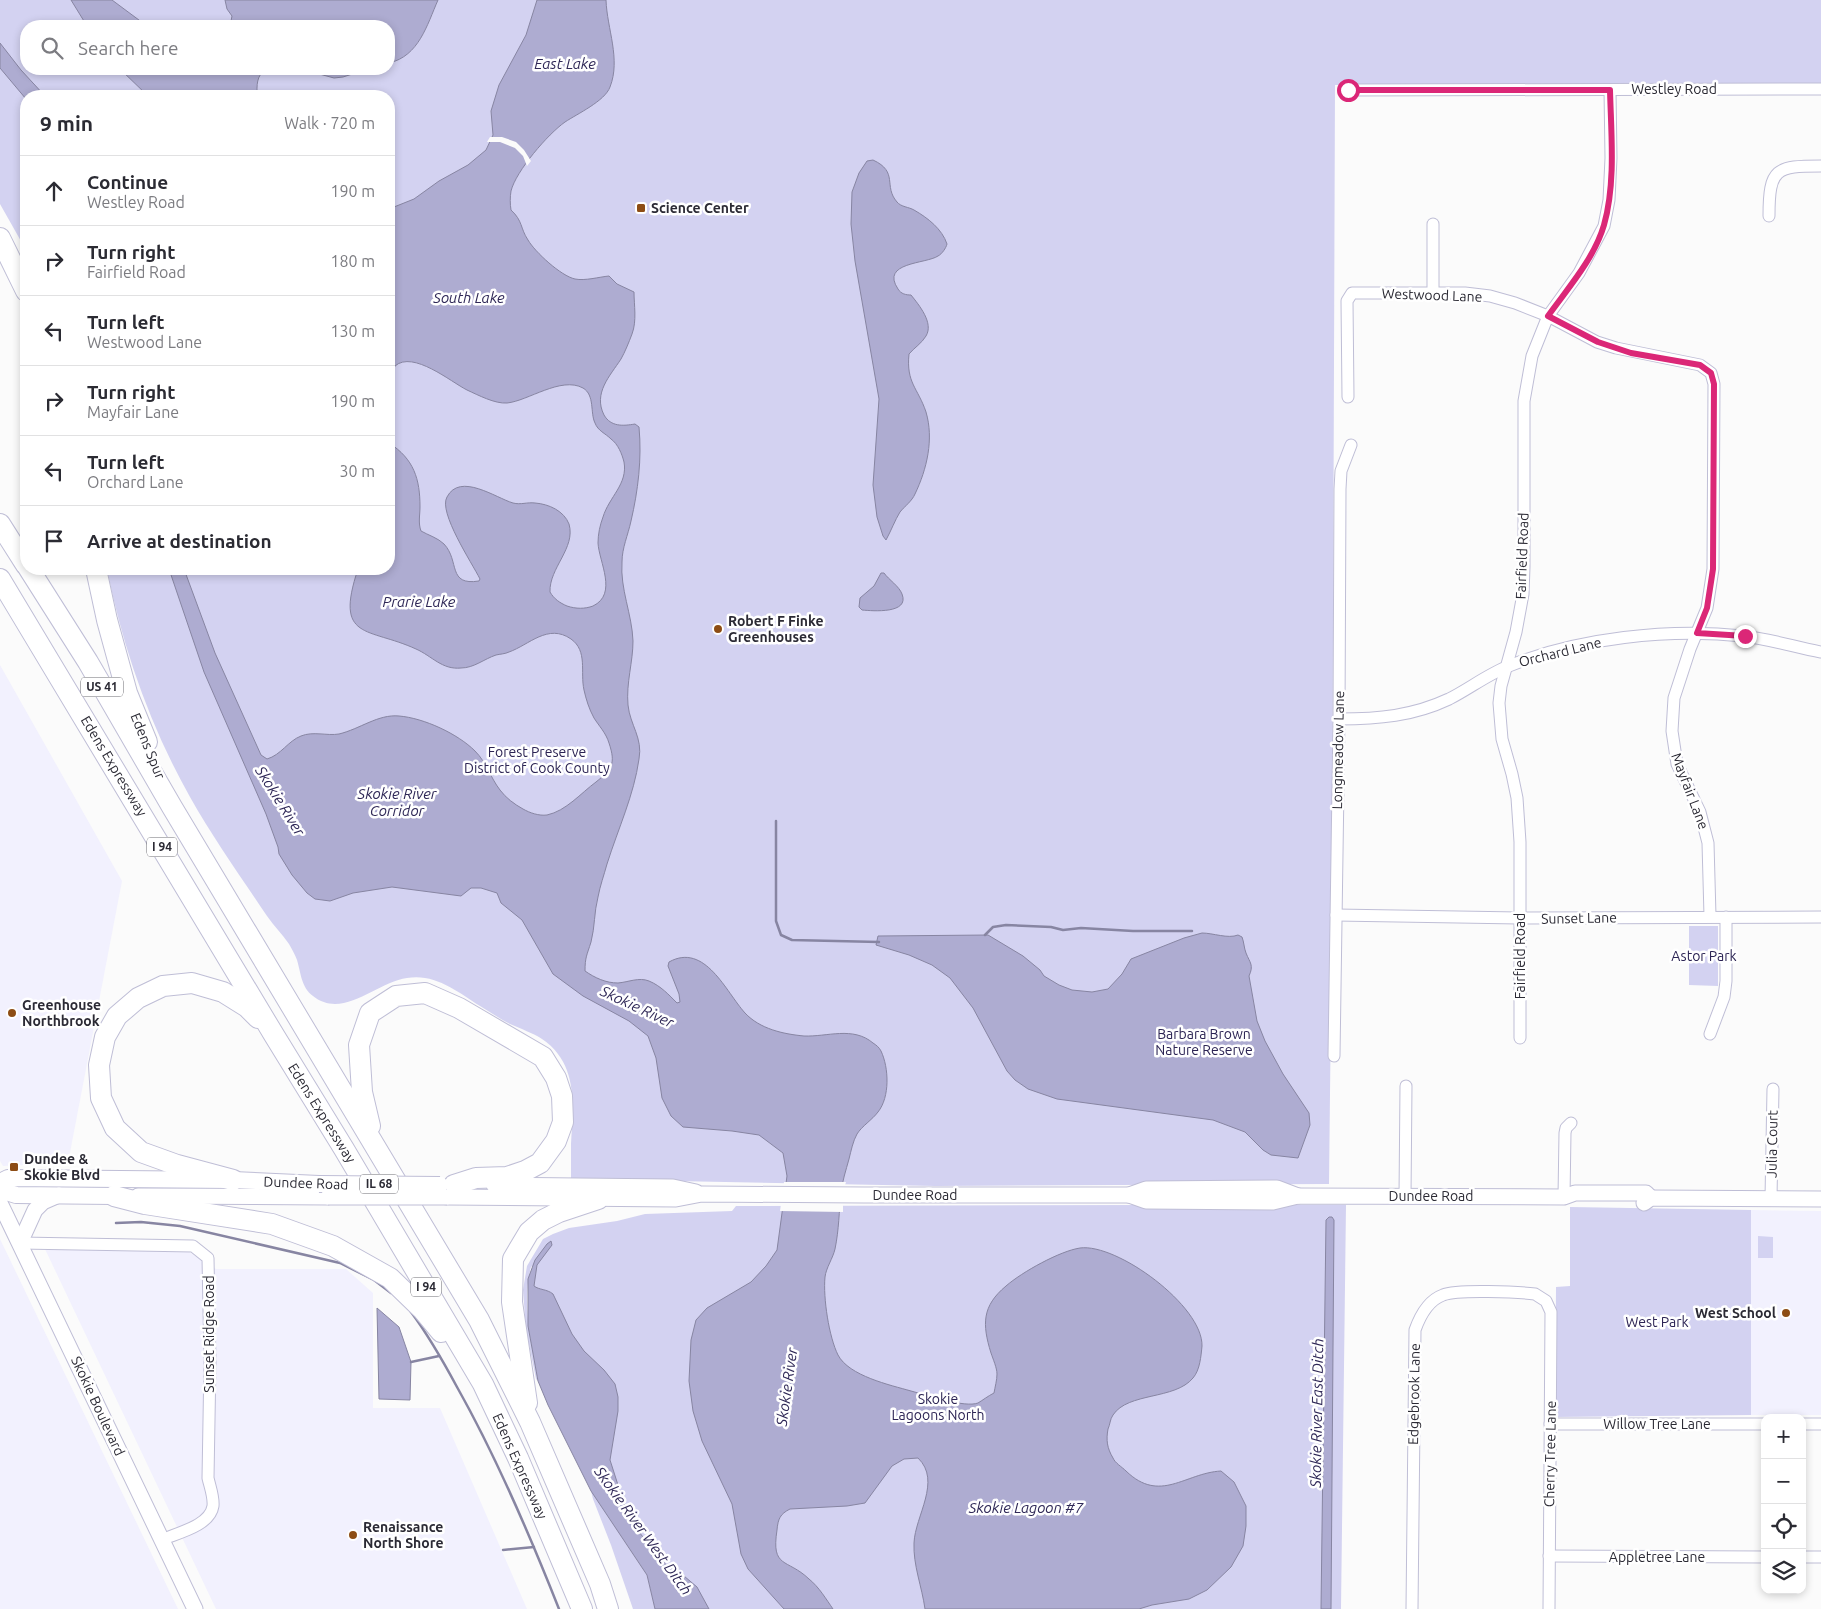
<!DOCTYPE html>
<html lang="en">
<head>
<meta charset="utf-8">
<style>
  :root { --surface:#fff; --page:#f7f7f7; --text:#2b2b33; --muted:#7c7c81; --line:#e1e1e2 }
  body { margin:0; font-family:Ubuntu,sans-serif; background:var(--page); color:var(--text) }
  .controls { position:absolute; right:15px; bottom:15px; display:grid; overflow:hidden; border-radius:10px; box-shadow:0 2px 8px #0003 }
  .controls button { width:45px; height:45px; display:grid; place-items:center; padding:0; border:0; border-bottom:1px solid var(--line); background:var(--surface); color:var(--text); font:25px sans-serif }
  .stop { position:absolute; width:15px; height:15px; margin:-11px; border:4px solid #db2777; border-radius:50%; background:#fff }
  .stop.end { background:#db2777; border-color:#fff; box-shadow:0 1px 5px #0008 }
  .list { margin:0; padding:0; list-style:none }
  h2 { display:flex; justify-content:space-between; align-items:center; height:65px; margin:0; padding:0 20px; font-size:21px }
  h2 small { font-size:16px; font-weight:400; color:var(--muted) }
  .list li { display:grid; grid-template-columns:32px 1fr auto; gap:15px; align-items:center; box-sizing:border-box; height:70px; padding:0 20px; border-top:1px solid var(--line) }
  .list b { display:block; font-size:19px; white-space:nowrap }
  .list p { margin:0; font-size:16px; white-space:nowrap; color:var(--muted) }
  .list em { font-size:16px; font-style:normal; color:var(--muted) }
  .icon { flex:none; width:28px; height:28px; fill:none; stroke:currentColor; stroke-width:2; stroke-linecap:round; stroke-linejoin:round }
  .map { position:relative; flex:none; width:1821px; height:1609px; overflow:hidden }
  .search { position:absolute; background:var(--surface); box-shadow:0 2px 8px #0003; left:20px; top:20px; width:375px; height:55px; display:flex; align-items:center; gap:12px; box-sizing:border-box; padding:0 18px; border-radius:20px; color:var(--muted); font-size:19px }
  .panel { position:absolute; background:var(--surface); box-shadow:0 2px 8px #0003; left:20px; top:90px; width:375px; height:485px; border-radius:20px }
  .map>svg:first-child { display:block }
</style>
</head>
<body>
<div class="map">
<svg width="1821" height="1609" viewBox="0 0 1821 1609">
  <rect width="100%" height="100%" fill="#fbfbfb"/>
  <g fill="#f2f1fe">
    <polygon points="0,665 122,881 68,1163 3,1166 0,1161"/>
    <polygon points="1751,1210 1821,1211 1821,1415 1751,1415"/>
    <polygon points="0,1239 178,1609 0,1609"/>
    <polygon points="44,1247 186,1250 216,1269 346,1269 373,1293 373,1408 440,1408 527,1609 216,1609"/>
  </g>
  <g fill="#d3d2f1" fill-rule="evenodd">
    <path d="M0,0H1821V85H1335L1332,916L1329,1184L936,1186L571,1179C571,1168 571,1156 571,1144C573,1106 579,1064 542,1039C533,1033 521,1029 510,1024C500,1019 490,1012 480,1006C458,992 435,973 407,978C377,982 343,1020 313,996C301,987 301,973 297,960C295,955 292,949 289,944C282,934 274,926 267,916C241,877 213,838 190,797C150,726 123,649 107,569H389V96H26V250L0,204ZM26,26H389V69H26Z"/>
    <polygon points="1689,926 1718,926 1718,986 1689,985"/>
    <path d="M1146,1205H1346L1341,1609H686L650,1562L532,1319L534,1265L531,1267C521,1305 532,1343 538,1381L536,1379L526,1330L523,1290L527,1266L543,1239L553,1234L569,1228L617,1221L645,1214L732,1211L736,1206Z"/>
    <polygon points="1570,1207 1751,1210 1751,1415 1555,1417 1556,1287 1570,1286"/>
    <polygon points="1758,1236 1773,1237 1773,1258 1758,1258"/>
    <polygon points="591,1491 647,1575 655,1609 633,1609 611,1545 593,1499"/>
  </g>
  <g fill="#aeacd1" stroke="#8785a2">
    <polygon points="71,0 112,0 147,26 87,26"/>
    <path d="M225,0H438C427,25 419,56 389,63V26H230L232,16L227,9Z"/>
    <path d="M537,0H606C607,29 621,59 610,87C605,101 577,114 565,122C548,134 516,171 511,191C510,197 510,204 511,210C523,221 520,228 528,240C535,252 561,276 575,279C585,281 599,277 609,276L617,284L634,292C634,305 637,321 632,334C629,342 625,352 621,359C610,376 593,393 604,415C611,427 623,426 635,424L639,427C642,459 638,491 631,521C628,535 622,548 622,562C620,589 632,614 633,641C633,662 626,683 628,705C630,725 643,738 639,759C634,795 618,829 607,864C604,875 600,886 598,897C594,912 595,927 591,942C587,955 585,957 585,971C595,978 606,983 618,983C629,982 639,977 649,981C661,986 669,995 677,1003L680,1002L679,994L668,966L669,962C705,942 726,992 745,1013C760,1029 783,1034 804,1036C827,1037 853,1026 873,1043C876,1045 879,1047 881,1051C889,1068 890,1097 878,1112C872,1120 862,1126 857,1134C853,1141 851,1151 849,1159C846,1170 842,1182 841,1193C839,1211 839,1230 835,1249C833,1258 826,1268 825,1277C823,1298 829,1337 838,1355C849,1376 890,1385 911,1391C926,1395 965,1408 978,1403C983,1400 988,1396 994,1393C995,1387 997,1380 997,1374C997,1368 993,1359 991,1353C982,1324 982,1306 1006,1286C1022,1272 1060,1251 1080,1248C1117,1243 1203,1306 1202,1346C1201,1356 1200,1370 1193,1378C1175,1400 1128,1392 1113,1415C1110,1419 1110,1425 1108,1429C1106,1440 1107,1448 1113,1458C1115,1463 1122,1467 1126,1471C1160,1504 1185,1473 1221,1471L1234,1482L1246,1506V1526L1243,1546L1231,1567L1207,1590L1189,1599L1152,1605L1139,1609H925C922,1587 913,1565 914,1543C915,1516 942,1481 918,1458L904,1459L892,1466L865,1503L847,1506L790,1509C780,1514 778,1519 777,1530C771,1569 787,1558 809,1579C819,1587 826,1599 833,1609H784L748,1569L741,1554L732,1504L702,1441L693,1411L689,1381L691,1340L696,1320L707,1308L751,1282L766,1266L777,1250L787,1176L783,1153L759,1135L732,1131L683,1127L671,1116L662,1098L656,1058L648,1036L629,1021L583,996L553,974L522,920L501,903L497,893L481,888H471L461,896L392,887L353,893L330,901L315,899L307,893L292,875L279,854L278,847L266,814L204,672L169,569H184L215,653L261,755L267,759C281,755 288,741 301,736C313,731 327,736 339,734C360,729 378,714 399,716C424,718 458,734 475,751C487,763 490,777 500,790C506,798 514,804 523,809C530,813 539,816 547,815C566,811 581,793 596,782C612,769 616,764 609,743C606,733 599,726 594,718C589,709 586,699 584,690C580,672 588,651 571,639C548,623 529,645 509,652C505,654 500,654 496,655C484,659 474,668 461,668C442,670 432,656 416,649C368,627 334,641 358,569H389V545L393,527L392,514L389,500V443C414,459 420,479 420,507C420,515 418,523 421,531C428,535 438,538 444,544C460,561 447,586 479,581L480,579C472,563 438,512 447,497C460,472 496,498 513,503C521,505 527,502 535,503C549,504 564,511 569,524C576,548 549,568 550,592C554,599 560,603 567,606C576,609 585,609 593,606C618,594 599,562 598,543C598,534 600,525 603,517C609,497 628,484 624,462C622,454 618,444 611,439C605,433 598,431 595,423C590,413 595,395 583,388C561,376 528,401 507,403C495,404 478,395 467,390C451,382 413,350 395,366C393,369 391,373 389,376V209L414,199L439,181L468,165L486,150L493,135L491,111L499,85L526,35Z"/>
    <polygon points="0,43 21,70 45,96 26,96 26,99 0,68"/>
    <path d="M120,69H266C256,76 257,85 257,96H148Z"/>
    <polygon points="301,69 368,69 343,77 334,78"/>
    <path d="M873,160C899,172 883,186 897,202C901,207 909,207 914,210C928,218 942,229 947,244C946,248 942,254 938,256C926,264 880,262 898,289C901,294 906,295 911,295C919,305 934,323 926,336C922,343 914,348 909,354C906,383 918,388 926,412C934,439 927,469 915,494C912,501 905,506 900,512C895,520 891,531 886,540L883,536L877,517L873,485L879,399L855,261L851,224L852,192L859,173L867,161Z"/>
    <path d="M881,573H884C889,580 899,586 902,594C910,614 873,611 862,610L859,607L860,598L874,586Z"/>
    <path d="M1202,933C1213,933 1228,939 1238,935L1242,937C1244,942 1244,948 1246,953C1250,963 1254,965 1249,976L1257,1021L1265,1041L1283,1074L1309,1113L1310,1125L1298,1158L1271,1155L1263,1150L1245,1132L1213,1120L1057,1099L1028,1089L1015,1080L1007,1071L973,1008L950,978L932,965L909,955L876,945L878,936L988,935L1023,956L1040,970L1044,976L1059,985L1072,990L1092,992L1108,989L1122,974L1131,959L1184,938Z"/>
    <polygon points="1329,1217 1332,1217 1334,1220 1331,1609 1321,1609 1326,1220"/>
    <path d="M551,1241L552,1245L537,1265L534,1286C539,1290 547,1289 553,1294L572,1334L584,1351L604,1370L615,1384L618,1397V1411L610,1460L626,1510L634,1526L667,1566L684,1576L697,1587L709,1609H655L647,1575L591,1491L548,1405L538,1381L528,1326V1279L535,1260L547,1244Z"/>
    <polygon points="377,1308 399,1327 411,1362 410,1400 379,1399"/>
  </g>
  <g fill="#fbfbfb">
    <polygon points="490,137 502,137 516,142 524,150 531,161 527,166 523,156 515,148 500,142 487,142"/>
    <polygon points="784,1182 846,1182 843,1192 843,1212 780,1211"/>
  </g>
  <g fill="none" stroke-linecap="round" stroke-linejoin="round">
    <g stroke="#8785a2" stroke-width="2.5">
      <polyline points="776,821 776,921 781,935 792,940 879,942"/>
      <polyline points="985,935 993,927 1006,925 1051,927 1063,930 1081,928 1133,931 1192,931"/>
      <polyline points="116,1223 141,1222 180,1226 340,1263 374,1280 391,1293"/>
      <path d="M411,1312C429,1336 443,1361 457,1387C497,1458 529,1533 559,1609"/>
      <polyline points="411,1362 439,1356"/>
      <polyline points="503,1550 534,1547"/>
    </g>
    <defs>
      <g id="minor">
        <polyline points="1348,90 1821,89"/>
        <path d="M1769,216C1769,168 1776,166 1821,166"/>
        <polyline points="1433,224 1433,293"/>
        <polyline points="1348,397 1347,301 1352,293 1465,293 1490,296 1515,303 1548,316 1597,342 1616,348 1700,365 1711,373 1714,384 1713,569 1707,608 1690,649 1674,698 1672,731 1677,764 1700,812 1708,843 1710,916"/>
        <path d="M1339,719C1378,719 1413,716 1449,699C1469,689 1488,674 1509,666C1578,638 1669,628 1743,636C1770,639 1795,647 1821,652"/>
        <polyline points="1336,915 1519,918 1821,917"/>
        <polyline points="1710,1034 1724,997 1726,981 1726,917"/>
        <polyline points="1520,1038 1520,842 1517,798 1512,774 1502,739 1499,703 1501,686 1516,632 1523,594 1524,567 1524,401 1532,356 1548,316 1579,273 1604,226 1609,200 1611,158 1610,90"/>
        <polyline points="1334,1056 1339,719 1340,489 1341,471 1351,445"/>
        <polyline points="1405,1196 1406,1086"/>
        <polyline points="1564,1197 1565,1133 1566,1128 1571,1123"/>
        <polyline points="1771,1198 1773,1089"/>
        <path d="M20,1243L193,1246L208,1258L210,1362L208,1478C210,1487 214,1497 213,1506C210,1526 177,1533 161,1540"/>
        <polyline points="1550,1424 1765,1424"/>
        <polyline points="1802,1424 1821,1424"/>
        <polyline points="1549,1556 1765,1557"/>
        <polyline points="1802,1557 1821,1557"/>
        <path d="M1412,1609L1415,1330C1420,1316 1429,1300 1443,1295C1457,1289 1519,1292 1535,1294L1546,1301L1551,1312L1549,1609"/>
      </g>
      <g id="secondary">
        <polyline points="494,1185 673,1187 696,1192"/>
        <polyline points="1129,1195 1146,1201 1273,1202 1298,1196 1564,1197 1575,1193 1646,1193 1651,1198"/>
        <polyline points="138,1196 328,1197"/>
        <polyline points="447,1197 676,1199 702,1194 864,1195 1129,1195 1146,1189 1277,1188 1298,1196"/>
        <polyline points="0,1203 195,1609"/>
        <polyline points="1644,1203 1651,1198 1821,1199"/>
        <polyline points="20,1243 35,1210 43,1202 59,1195"/>
      </g>
      <g id="primary">
        <polyline points="0,1182 8,1178 233,1180 319,1184"/>
        <polyline points="0,1190 16,1195 114,1196"/>
      </g>
      <g id="motorway">
        <polyline points="0,238 26,291"/>
        <polyline points="0,524 26,565"/>
        <polyline points="29,569 88,662 172,807 479,1320 530,1422 600,1584 608,1609"/>
        <polyline points="96,569 107,620 127,693 147,742"/>
        <polyline points="0,579 274,1035 344,1149 483,1384 518,1458 582,1609"/>
        <polyline points="370,1126 362,1092 359,1045 370,1013 396,996 425,993 459,1008 543,1057 556,1078 562,1096 563,1122 556,1141 540,1163 525,1171 507,1177 476,1178 454,1185"/>
        <polyline points="233,1180 177,1165 141,1152 115,1128 101,1098 99,1065 105,1037 117,1016 138,998 163,986 192,983 223,992 247,1007 258,1018"/>
        <polyline points="114,1196 145,1204 272,1224 333,1246 390,1278 422,1309 441,1332"/>
        <polyline points="527,1403 512,1302 513,1259 529,1232 543,1220 559,1212 598,1199"/>
      </g>
    </defs>
    <use href="#minor" stroke="#bfbed6" stroke-width="13"/>
    <use href="#secondary" stroke="#bfbed6" stroke-width="17"/>
    <use href="#primary" stroke="#bfbed6" stroke-width="18"/>
    <use href="#motorway" stroke="#bfbed6" stroke-width="22"/>
    <use href="#minor" stroke="#fff" stroke-width="11"/>
    <use href="#secondary" stroke="#fff" stroke-width="15"/>
    <use href="#primary" stroke="#fff" stroke-width="16"/>
    <use href="#motorway" stroke="#fff" stroke-width="20"/>
    <defs>
      <polyline id="secondary-bridge" points="328,1197 447,1197"/>
      <polyline id="primary-bridge" points="319,1184 440,1185"/>
    </defs>
    <use href="#secondary-bridge" stroke="#bfbed6" stroke-width="17" stroke-linecap="butt"/>
    <use href="#primary-bridge" stroke="#bfbed6" stroke-width="18" stroke-linecap="butt"/>
    <use href="#secondary-bridge" stroke="#fff" stroke-width="15"/>
    <use href="#primary-bridge" stroke="#fff" stroke-width="16"/>
  </g>
  <g fill="none" stroke-linecap="round" stroke-linejoin="round">
    <path stroke="#db2777" stroke-width="6" d="M1348,90H1610C1611,132 1616,183 1604,225C1594,259 1568,288 1548,316L1598,342L1631,353L1700,365L1711,373L1714,384L1713,569L1707,608L1697,633L1745,636"/>
  </g>
  <g fill="#8d4d15" stroke="#fff" stroke-width="2">
    <rect x="636" y="203" width="10" height="10" rx="2.5"/>
    <circle cx="718" cy="629" r="5"/>
    <circle cx="12" cy="1013" r="5"/>
    <rect x="9" y="1162" width="10" height="10" rx="2.5"/>
    <circle cx="1786" cy="1313" r="5"/>
    <circle cx="353" cy="1535" r="5"/>
  </g>
  <g text-anchor="middle" stroke-width="5" stroke-linejoin="round" paint-order="stroke">
    <g fill="#fff" stroke="#6b6a71" stroke-width="1">
      <rect x="81" y="677.5" width="42" height="19" rx="4"/>
      <rect x="147" y="837.5" width="30" height="19" rx="4"/>
      <rect x="360" y="1174.5" width="38" height="19" rx="4"/>
      <rect x="411" y="1277.5" width="30" height="19" rx="4"/>
    </g>
    <g font-size="12" font-weight="bold" fill="#2b2a34">
      <text x="102" y="691">US 41</text>
      <text x="162" y="851">I 94</text>
      <text x="379" y="1188">IL 68</text>
      <text x="426" y="1291">I 94</text>
    </g>
    <g font-size="14" fill="#2b2a34" stroke="#fff">
      <text x="1674" y="94">Westley Road</text>
      <text transform="translate(1432 295) rotate(2)" y="5">Westwood Lane</text>
      <text transform="translate(1522 556) rotate(-88)" y="5">Fairfield Road</text>
      <text transform="translate(1560 652) rotate(-14)" y="5">Orchard Lane</text>
      <text transform="translate(148 746) rotate(68)" y="5">Edens Spur</text>
      <text transform="translate(1338 750) rotate(-89)" y="5">Longmeadow Lane</text>
      <text transform="translate(114 766) rotate(59)" y="5">Edens Expressway</text>
      <text transform="translate(1690 791) rotate(69)" y="5">Mayfair Lane</text>
      <text transform="translate(1579 918) rotate(-1)" y="5">Sunset Lane</text>
      <text transform="translate(1520 956) rotate(-90)" y="5">Fairfield Road</text>
      <text transform="translate(322 1113) rotate(58)" y="5">Edens Expressway</text>
      <text transform="translate(1772 1144) rotate(-89)" y="5">Julia Court</text>
      <text transform="translate(306 1183) rotate(2)" y="5">Dundee Road</text>
      <text x="915" y="1200">Dundee Road</text>
      <text x="1431" y="1201">Dundee Road</text>
      <text transform="translate(209 1334) rotate(-90)" y="5">Sunset Ridge Road</text>
      <text transform="translate(1414 1394) rotate(-89)" y="5">Edgebrook Lane</text>
      <text transform="translate(98 1406) rotate(65)" y="5">Skokie Boulevard</text>
      <text x="1657" y="1429">Willow Tree Lane</text>
      <text transform="translate(1550 1454) rotate(-89)" y="5">Cherry Tree Lane</text>
      <text transform="translate(520 1466) rotate(66)" y="5">Edens Expressway</text>
      <text x="1657" y="1562">Appletree Lane</text>
    </g>
    <g font-size="14" font-weight="bold" fill="#2b2a34" stroke="#fff" text-anchor="start">
      <text x="651" y="213">Science Center</text>
      <text x="728" y="626">Robert F Finke<tspan x="728" dy="16">Greenhouses</tspan></text>
      <text x="22" y="1010">Greenhouse<tspan x="22" dy="16">Northbrook</tspan></text>
      <text x="24" y="1164">Dundee &amp;<tspan x="24" dy="16">Skokie Blvd</tspan></text>
      <text x="1776" y="1318" text-anchor="end">West School</text>
      <text x="363" y="1532">Renaissance<tspan x="363" dy="16">North Shore</tspan></text>
    </g>
    <g font-size="14" fill="#2c2454" stroke="#fff">
      <text x="537" y="757">Forest Preserve<tspan x="537" dy="16">District of Cook County</tspan></text>
      <text x="1704" y="961">Astor Park</text>
      <text x="1204" y="1039">Barbara Brown<tspan x="1204" dy="16">Nature Reserve</tspan></text>
      <text x="1657" y="1327">West Park</text>
      <text x="938" y="1404">Skokie<tspan x="938" dy="16">Lagoons North</tspan></text>
    </g>
    <g font-size="15" font-style="italic" fill="#2f2857" stroke="#fff">
      <text x="565" y="69">East Lake</text>
      <text x="469" y="303">South Lake</text>
      <text x="419" y="607">Prarie Lake</text>
      <text x="397" y="799">Skokie River<tspan x="397" dy="17">Corridor</tspan></text>
      <text transform="translate(280 801) rotate(58)" y="5">Skokie River</text>
      <text transform="translate(637 1007) rotate(25)" y="5">Skokie River</text>
      <text transform="translate(787 1387) rotate(-82)" y="5">Skokie River</text>
      <text transform="translate(1317 1413) rotate(-89)" y="5">Skokie River East Ditch</text>
      <text x="1026" y="1513">Skokie Lagoon #7</text>
      <text transform="translate(643 1531) rotate(54)" y="5">Skokie River West Ditch</text>
    </g>
  </g>
</svg>
<div class="controls">
<button>+</button>
<button>−</button>
<button><svg class="icon" aria-label="locate" viewBox="0 0 24 24"><circle cx="12" cy="12" r="6"/><path d="M12 2v4M12 18v4M2 12h4M18 12h4"/></svg></button>
<button><svg class="icon" aria-label="layers" viewBox="0 0 24 24"><path d="M12 4l9 5-9 5-9-5zM3 14l9 5 9-5"/></svg></button>
</div>
<div class="stop" style="left:1348px;top:90px"></div>
<div class="stop end" style="left:1745px;top:636px"></div>
<div class="search"><svg class="icon" aria-label="search" viewBox="0 0 24 24"><circle cx="10" cy="10" r="6"/><path d="M15 15l6 6"/></svg>Search here</div>
<section class="panel">
<h2>9 min<small>Walk · 720 m</small></h2>
<ul class="list">
<li><svg class="icon" aria-label="ahead" viewBox="0 0 24 24"><path d="M12 20V5M6 11l6-6 6 6"/></svg><div><b>Continue</b><p>Westley Road</p></div><em>190 m</em></li>
<li><svg class="icon" aria-label="right" viewBox="0 0 24 24"><path d="M7 20v-9h11M14 6l5 5-5 5"/></svg><div><b>Turn right</b><p>Fairfield Road</p></div><em>180 m</em></li>
<li><svg class="icon" aria-label="left" viewBox="0 0 24 24"><path d="M17 20v-9H6M10 6l-5 5 5 5"/></svg><div><b>Turn left</b><p>Westwood Lane</p></div><em>130 m</em></li>
<li><svg class="icon" aria-label="right" viewBox="0 0 24 24"><path d="M7 20v-9h11M14 6l5 5-5 5"/></svg><div><b>Turn right</b><p>Mayfair Lane</p></div><em>190 m</em></li>
<li><svg class="icon" aria-label="left" viewBox="0 0 24 24"><path d="M17 20v-9H6M10 6l-5 5 5 5"/></svg><div><b>Turn left</b><p>Orchard Lane</p></div><em>30 m</em></li>
<li><svg class="icon" aria-label="arrive" viewBox="0 0 24 24"><path d="M6 21V4h12l-3 4 3 4H6"/></svg><div><b>Arrive at destination</b></div></li>
</ul>
</section>
</div>
</body>
</html>
